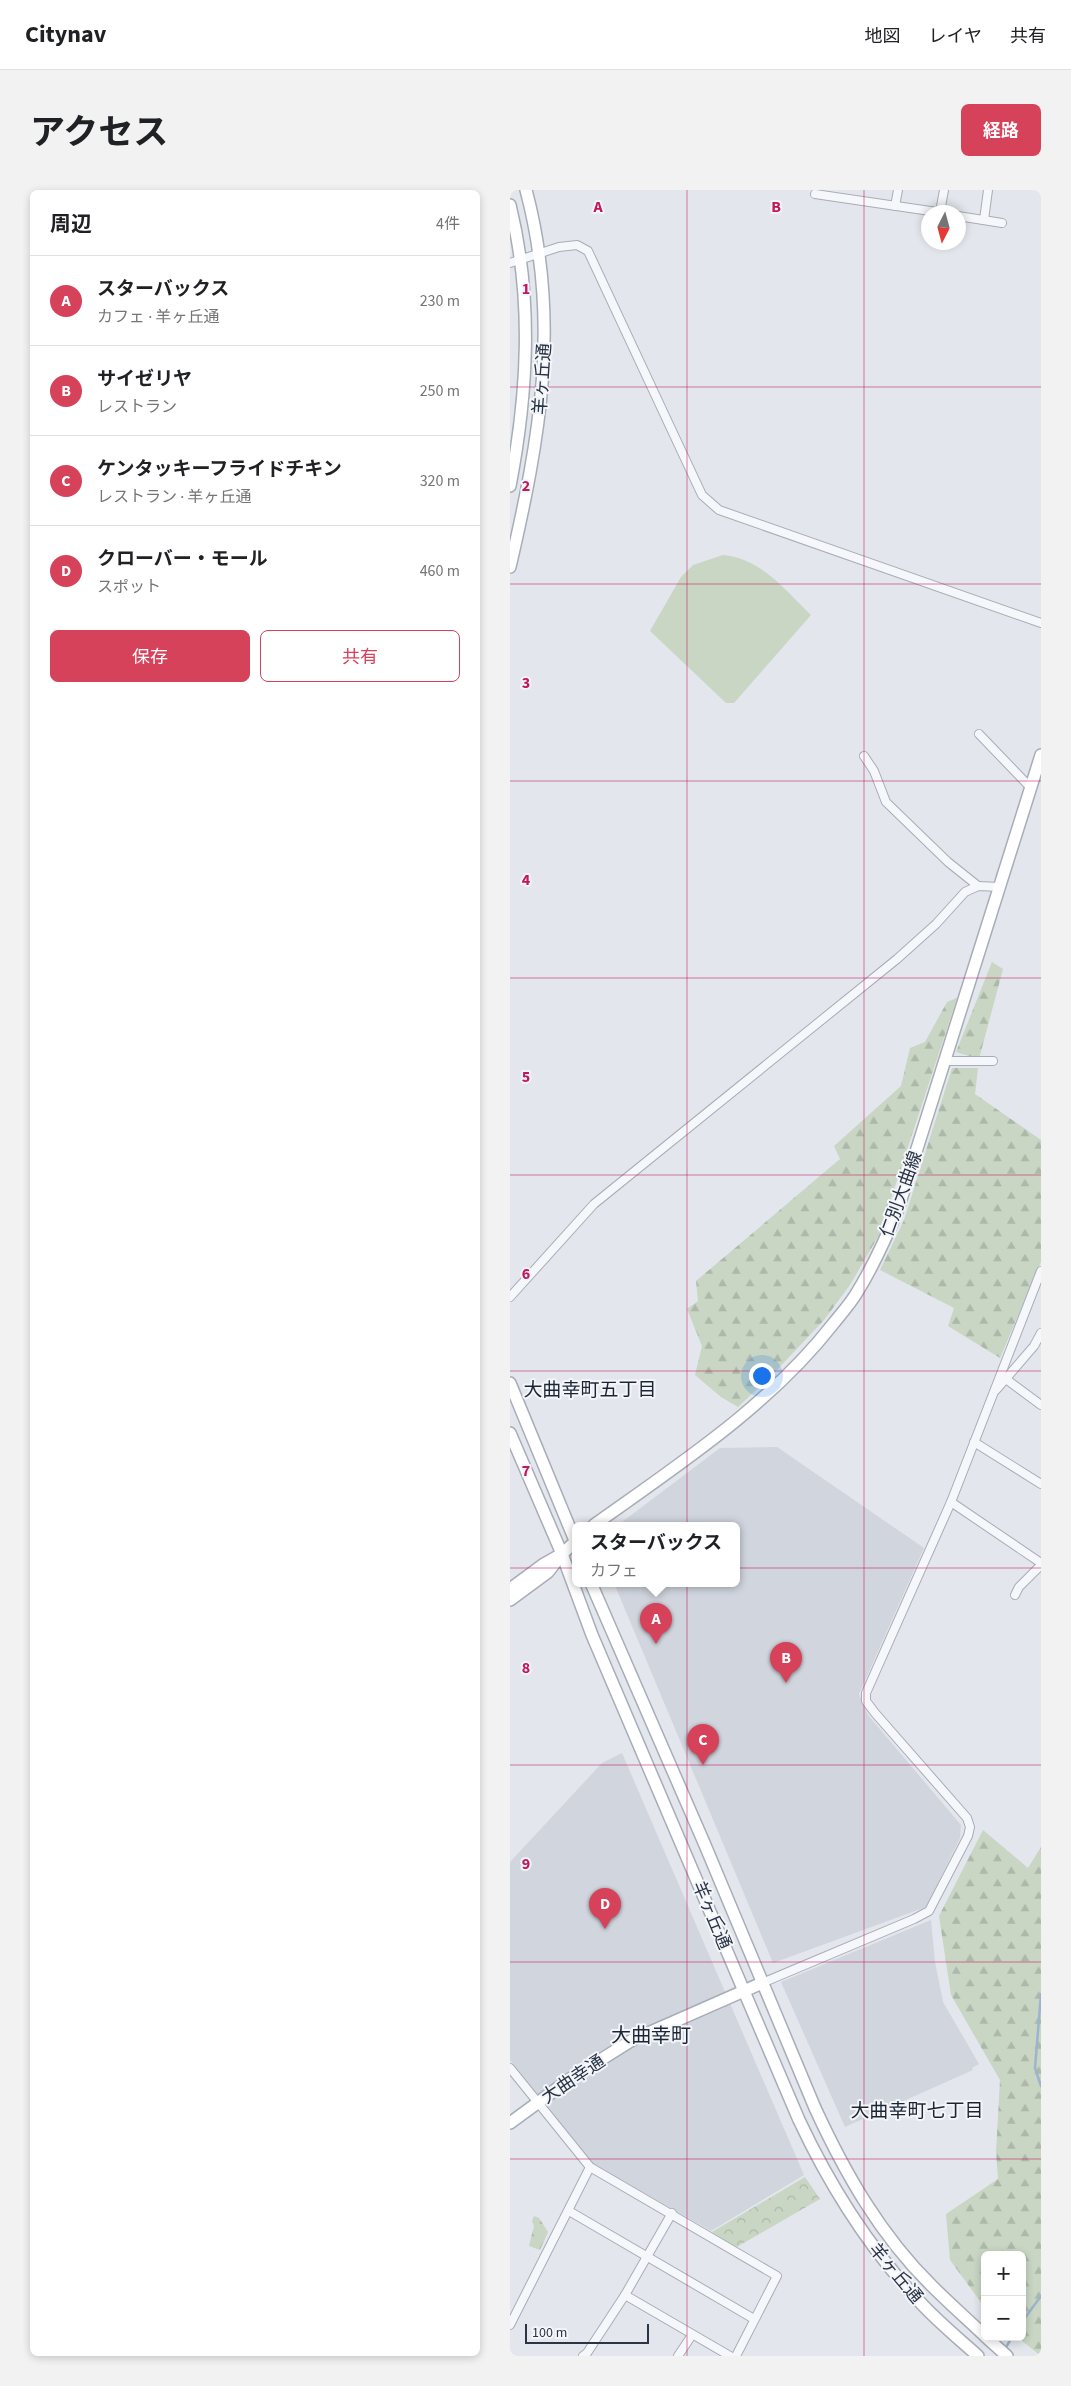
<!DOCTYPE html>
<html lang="ja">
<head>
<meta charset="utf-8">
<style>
  :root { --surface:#fff; --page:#f2f2f2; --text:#202124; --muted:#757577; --line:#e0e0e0; --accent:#d64259 }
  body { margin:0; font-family:"Source Sans 3","Noto Sans JP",sans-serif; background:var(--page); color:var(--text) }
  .controls { position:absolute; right:15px; bottom:15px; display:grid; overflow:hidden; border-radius:8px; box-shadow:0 2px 8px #0003 }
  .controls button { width:45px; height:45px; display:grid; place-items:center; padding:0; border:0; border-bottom:1px solid var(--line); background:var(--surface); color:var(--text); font:25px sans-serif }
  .compass { position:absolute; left:411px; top:15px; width:45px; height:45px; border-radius:50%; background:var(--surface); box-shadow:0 2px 8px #0003; rotate:186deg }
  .scale { position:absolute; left:15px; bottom:12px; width:124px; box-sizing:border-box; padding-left:5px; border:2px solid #293445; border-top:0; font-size:14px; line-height:18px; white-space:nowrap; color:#293445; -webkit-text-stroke:4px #f3f5f9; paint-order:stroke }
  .you { position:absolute; left:251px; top:1185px; width:18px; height:18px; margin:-12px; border:4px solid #fff; border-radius:50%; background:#1a73e8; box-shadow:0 0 0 8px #1a73e833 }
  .badge { display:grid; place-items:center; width:32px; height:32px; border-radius:50%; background:var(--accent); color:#fff; font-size:16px; font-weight:700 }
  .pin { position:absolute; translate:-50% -41px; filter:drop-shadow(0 1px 2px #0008) }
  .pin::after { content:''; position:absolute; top:26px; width:18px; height:15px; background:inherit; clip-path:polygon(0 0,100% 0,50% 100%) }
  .popup { position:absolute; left:62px; top:1332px; width:168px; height:65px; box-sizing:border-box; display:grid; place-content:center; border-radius:8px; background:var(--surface); filter:drop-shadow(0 1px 4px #0005); font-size:16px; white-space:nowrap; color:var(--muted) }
  .popup b { font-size:19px; color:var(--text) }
  .popup::after { content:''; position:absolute; left:50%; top:100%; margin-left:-10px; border:10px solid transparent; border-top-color:var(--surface) }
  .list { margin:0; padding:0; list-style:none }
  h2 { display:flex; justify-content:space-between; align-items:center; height:65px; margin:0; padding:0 20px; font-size:21px }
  h2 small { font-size:16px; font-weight:400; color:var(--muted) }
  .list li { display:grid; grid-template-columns:32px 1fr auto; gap:15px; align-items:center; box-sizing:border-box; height:90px; padding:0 20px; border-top:1px solid var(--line) }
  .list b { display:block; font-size:19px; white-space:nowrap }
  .list p { margin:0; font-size:16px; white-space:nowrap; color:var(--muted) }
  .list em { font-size:16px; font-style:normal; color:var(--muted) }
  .actions { display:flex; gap:10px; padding:15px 20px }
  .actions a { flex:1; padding:11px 0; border:1px solid var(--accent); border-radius:8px; text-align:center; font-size:18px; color:var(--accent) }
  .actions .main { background:var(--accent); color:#fff }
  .map { position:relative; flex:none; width:531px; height:2166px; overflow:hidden; border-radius:8px }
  header { display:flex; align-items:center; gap:30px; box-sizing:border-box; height:70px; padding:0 25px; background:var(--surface); border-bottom:1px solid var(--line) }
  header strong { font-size:24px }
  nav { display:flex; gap:28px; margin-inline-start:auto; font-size:18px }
  .intro { display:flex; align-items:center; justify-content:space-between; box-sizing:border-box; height:120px; padding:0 30px }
  h1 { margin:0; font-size:35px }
  .button { padding:12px 22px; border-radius:8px; background:var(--accent); color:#fff; font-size:18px; font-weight:700 }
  main { display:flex; gap:30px; padding:0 30px }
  aside { flex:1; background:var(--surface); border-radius:8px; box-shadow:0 2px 8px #0003 }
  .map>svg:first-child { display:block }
</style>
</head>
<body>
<header>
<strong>Citynav</strong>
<nav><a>地図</a><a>レイヤ</a><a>共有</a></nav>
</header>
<div class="intro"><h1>アクセス</h1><a class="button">経路</a></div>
<main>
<aside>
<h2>周辺<small>4件</small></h2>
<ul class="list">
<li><span class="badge">A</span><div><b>スターバックス</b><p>カフェ · 羊ヶ丘通</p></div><em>230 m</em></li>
<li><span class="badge">B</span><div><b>サイゼリヤ</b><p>レストラン</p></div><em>250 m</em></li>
<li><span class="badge">C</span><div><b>ケンタッキーフライドチキン</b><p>レストラン · 羊ヶ丘通</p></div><em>320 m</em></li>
<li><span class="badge">D</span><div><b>クローバー・モール</b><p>スポット</p></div><em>460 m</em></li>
</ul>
<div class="actions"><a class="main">保存</a><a>共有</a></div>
</aside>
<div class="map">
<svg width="531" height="2166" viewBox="0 0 531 2166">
  <defs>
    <pattern id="forest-firs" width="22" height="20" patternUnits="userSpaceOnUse" patternTransform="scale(1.25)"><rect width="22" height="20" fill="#c8d6c3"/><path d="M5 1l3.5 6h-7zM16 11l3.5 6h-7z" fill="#acb8a9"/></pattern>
    <pattern id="park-crowns" width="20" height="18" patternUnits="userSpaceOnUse" patternTransform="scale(1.25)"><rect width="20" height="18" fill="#c8d6c3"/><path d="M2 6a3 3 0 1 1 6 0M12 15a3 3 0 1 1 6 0" fill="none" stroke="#acb8a9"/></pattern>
  </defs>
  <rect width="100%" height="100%" fill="#e3e6ec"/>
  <g fill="#d1d5de">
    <polygon points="267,1257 414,1358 349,1504 358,1525 451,1635 450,1648 416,1717 263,1773 104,1393 226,1393 226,1335 108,1335 210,1258"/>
    <polygon points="112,1563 294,1985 201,2041 83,1974 0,1870 0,1672 92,1573"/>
    <polygon points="421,1730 425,1772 433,1812 469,1874 462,1878 463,1880 335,1937 271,1792"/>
  </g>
  <g fill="url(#forest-firs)">
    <polygon points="482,772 493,779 469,869 446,862"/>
    <polygon points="447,808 369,1045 340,1095 314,1130 264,1183 228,1217 211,1207 185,1185 192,1156 177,1119 188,1111 186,1091 330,969 324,956 391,896 400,858 415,852 437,812"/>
    <polygon points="442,878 468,878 465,904 531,950 531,1072 490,1168 438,1136 444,1118 370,1080 394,1030"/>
    <polygon points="473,1640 518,1678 531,1657 531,2166 507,2147 512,2147 512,2065 475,2065 475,2118 440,2070 436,2024 488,1989 486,1962 490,1890 441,1805 429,1726"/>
    <polygon points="24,2026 29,2028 38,2042 30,2060 19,2056 24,2036 22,2031"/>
  </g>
  <polygon fill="url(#park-crowns)" points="295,1987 310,2009 225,2058 202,2042"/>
  <path fill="#c8d6c3" d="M213,365C252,369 275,400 301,425L224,513H216L140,441L171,387L183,375Z"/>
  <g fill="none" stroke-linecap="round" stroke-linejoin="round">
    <g stroke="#9cb4cd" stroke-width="2.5">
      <polyline points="531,1804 525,1878 531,1896"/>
      <polyline points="512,2132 531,2106"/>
      <polyline points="495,2159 502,2147"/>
    </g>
    <defs>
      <g id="street">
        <polyline points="305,4 427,22"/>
        <polyline points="385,16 388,0"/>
        <polyline points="430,22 434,0"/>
        <polyline points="448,26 492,33"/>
        <polyline points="474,30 478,0"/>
        <polyline points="0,73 49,57 67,55 78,61 192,305 209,320 531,433"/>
        <polyline points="469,544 521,598"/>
        <polyline points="354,566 364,581 376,612 438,672 468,696"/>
        <polyline points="436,871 483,871"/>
        <polyline points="0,1107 84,1014 387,769 426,734 455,702 468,696 490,697"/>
        <polyline points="496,1189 531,1215"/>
        <polyline points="486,1200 524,1156 531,1143"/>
        <polyline points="464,1252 531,1294"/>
        <polyline points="441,1312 531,1373"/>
        <polyline points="505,1405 509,1397 531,1375"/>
        <polyline points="252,1793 404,1729 419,1721 458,1646 460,1637 457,1628 365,1523 356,1511 356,1503 441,1312 531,1081"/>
        <polyline points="0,1878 80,1977 267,2086 226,2166"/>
        <polyline points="59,2021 244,2129"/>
        <polyline points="115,2105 220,2166"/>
        <polyline points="0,2135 80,1977"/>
        <polyline points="73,2166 77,2163 115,2105 162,2023"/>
        <polyline points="168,2166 182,2145"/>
      </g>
      <g id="secondary">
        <path d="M0,15C23,108 18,202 0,296"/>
        <path d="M0,377C30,248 51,131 16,0"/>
        <polyline points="0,1193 66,1353"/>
        <path d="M0,1243L52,1364L82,1445L289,1930C320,1996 358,2057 409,2111C427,2131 448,2148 468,2166"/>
        <path d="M84,1335C168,1275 259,1216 323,1134C331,1124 340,1114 346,1104C363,1077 376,1048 388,1019L531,565"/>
        <path d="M81,1393L195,1655L305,1918C335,1983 370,2045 422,2096C439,2113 457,2129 475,2146"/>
        <polyline points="0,1399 34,1374 48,1366"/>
        <polyline points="0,1410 38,1382 52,1364 66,1351"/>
        <polyline points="136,1844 252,1793"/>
        <polyline points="0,1933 60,1889 127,1847"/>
        <polyline points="476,2147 497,2166"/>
      </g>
    </defs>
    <use href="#street" stroke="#a7adb7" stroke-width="10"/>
    <use href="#secondary" stroke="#a7adb7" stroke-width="14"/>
    <use href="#street" stroke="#f6f7fa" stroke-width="8"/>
    <use href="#secondary" stroke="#fff" stroke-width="11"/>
  </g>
  <path fill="none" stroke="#c2185b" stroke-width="1" stroke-opacity="0.55" d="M177,0V2166M354,0V2166M0,197H531M0,394H531M0,591H531M0,788H531M0,985H531M0,1181H531M0,1378H531M0,1575H531M0,1772H531M0,1969H531"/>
  <g text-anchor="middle" stroke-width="4" stroke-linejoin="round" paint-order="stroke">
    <g font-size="18" fill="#293445" stroke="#f3f5f9">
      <text transform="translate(32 189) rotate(-86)" y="6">羊ヶ丘通</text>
      <text transform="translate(391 1004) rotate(-70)" y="6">仁別大曲線</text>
      <text transform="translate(202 1725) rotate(67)" y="6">羊ヶ丘通</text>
      <text transform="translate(63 1889) rotate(-34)" y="6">大曲幸通</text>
      <text transform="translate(386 2083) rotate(50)" y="6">羊ヶ丘通</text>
    </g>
    <g font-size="19" fill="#1b2536" stroke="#f3f5f9">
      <text x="80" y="1206">大曲幸町五丁目</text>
      <text x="407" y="1927">大曲幸町七丁目</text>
    </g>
    <g font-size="20" fill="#1b2536" stroke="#f3f5f9">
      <text x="141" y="1852">大曲幸町</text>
    </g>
  </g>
  <g font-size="16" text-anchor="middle" font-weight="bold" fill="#c2185b" stroke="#f3f5f9" stroke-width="4" stroke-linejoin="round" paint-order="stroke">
    <text x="88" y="22">A</text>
    <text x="266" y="22">B</text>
    <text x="16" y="104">1</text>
    <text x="16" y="301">2</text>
    <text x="16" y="498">3</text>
    <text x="16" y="695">4</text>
    <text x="16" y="892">5</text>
    <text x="16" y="1089">6</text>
    <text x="16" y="1286">7</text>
    <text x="16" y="1483">8</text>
    <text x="16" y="1679">9</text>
  </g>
</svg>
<div class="controls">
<button>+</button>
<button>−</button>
</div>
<svg class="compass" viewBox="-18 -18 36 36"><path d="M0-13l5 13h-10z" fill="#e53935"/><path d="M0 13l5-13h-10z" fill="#757577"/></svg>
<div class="scale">100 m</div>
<div class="you"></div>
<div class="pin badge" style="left:146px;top:1454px">A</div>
<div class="popup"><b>スターバックス</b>カフェ</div>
<div class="pin badge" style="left:276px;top:1493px">B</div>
<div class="pin badge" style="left:193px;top:1575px">C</div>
<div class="pin badge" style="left:95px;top:1739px">D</div>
</div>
</main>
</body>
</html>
